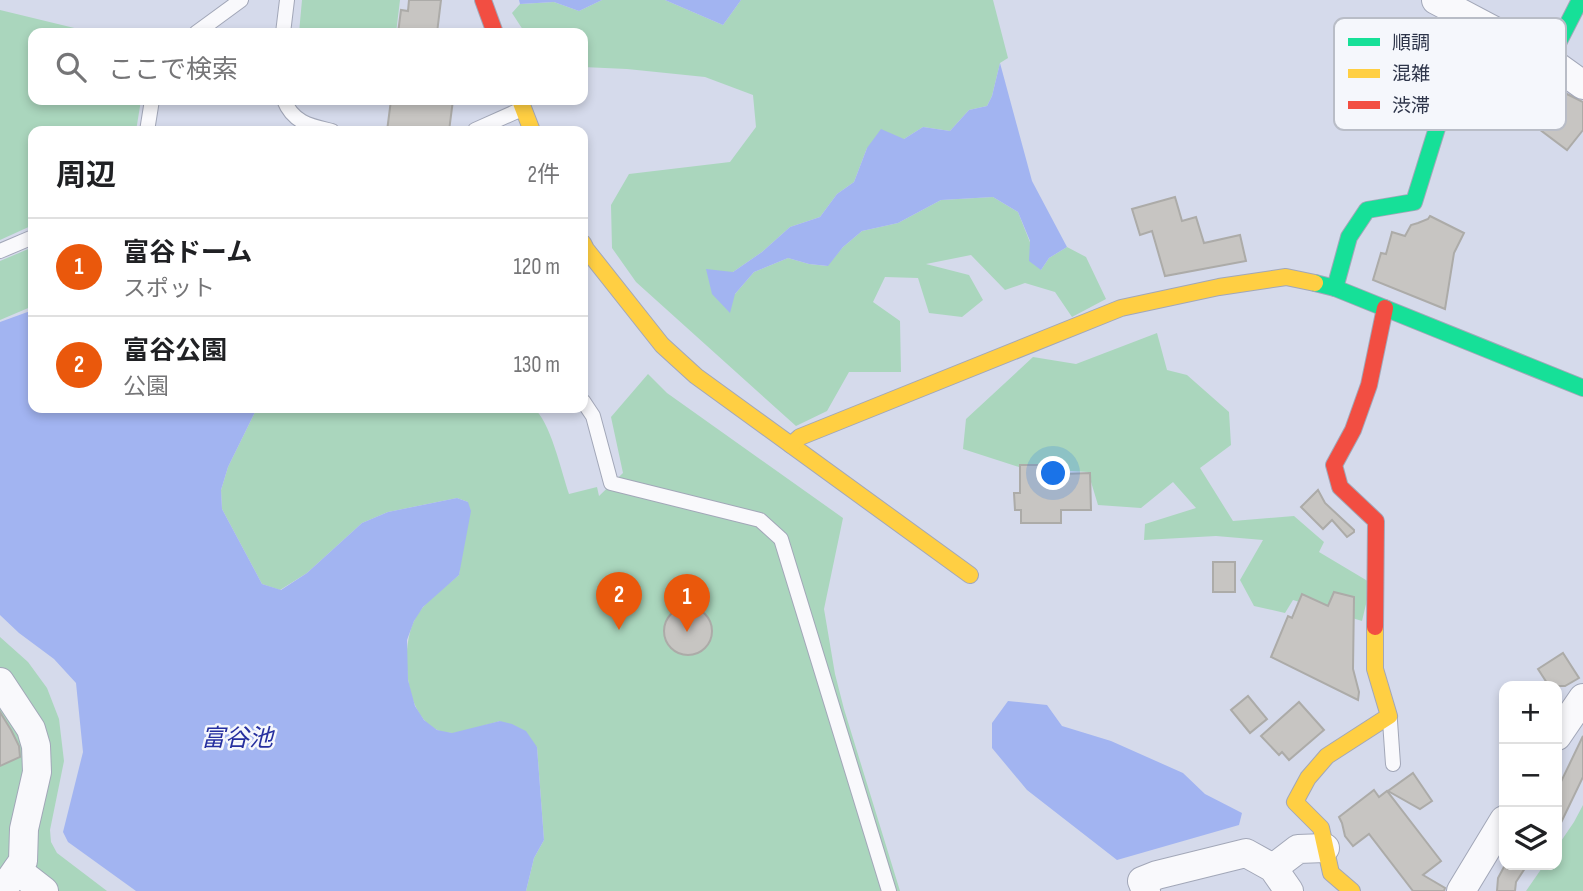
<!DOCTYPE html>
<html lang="ja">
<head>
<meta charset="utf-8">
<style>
  :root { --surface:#fff; --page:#f6f6f6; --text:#202124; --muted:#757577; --line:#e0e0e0; --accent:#ea580c }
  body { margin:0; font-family:"Sofia Sans Condensed","Noto Sans JP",sans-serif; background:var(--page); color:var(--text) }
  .controls { position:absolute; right:21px; bottom:21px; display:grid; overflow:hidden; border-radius:14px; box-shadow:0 4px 10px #0003 }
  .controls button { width:63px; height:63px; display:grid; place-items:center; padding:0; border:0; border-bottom:2px solid var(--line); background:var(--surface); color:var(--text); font:35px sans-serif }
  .you { position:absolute; left:1054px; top:474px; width:24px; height:24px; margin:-18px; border:5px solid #fff; border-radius:50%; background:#1a73e8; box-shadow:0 0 0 10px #1a73e833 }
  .badge { display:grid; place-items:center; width:46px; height:46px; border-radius:50%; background:var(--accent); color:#fff; font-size:23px; font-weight:700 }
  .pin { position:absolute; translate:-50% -58px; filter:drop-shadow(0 2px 4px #0008) }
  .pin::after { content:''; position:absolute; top:37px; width:24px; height:21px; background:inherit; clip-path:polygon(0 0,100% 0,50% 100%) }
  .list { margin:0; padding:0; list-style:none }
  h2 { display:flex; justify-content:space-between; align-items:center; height:91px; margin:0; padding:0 28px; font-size:30px }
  h2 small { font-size:23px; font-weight:400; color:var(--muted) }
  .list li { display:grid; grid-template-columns:46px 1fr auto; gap:21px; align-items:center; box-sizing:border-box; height:98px; padding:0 28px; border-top:2px solid var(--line) }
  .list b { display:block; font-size:26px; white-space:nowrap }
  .list p { margin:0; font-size:23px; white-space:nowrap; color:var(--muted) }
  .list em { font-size:23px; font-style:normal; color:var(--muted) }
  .icon { flex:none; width:38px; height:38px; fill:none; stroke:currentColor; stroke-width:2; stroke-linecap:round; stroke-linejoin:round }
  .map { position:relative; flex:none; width:1583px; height:891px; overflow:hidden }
  .search { position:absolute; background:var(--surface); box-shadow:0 4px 10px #0003; left:28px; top:28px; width:560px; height:77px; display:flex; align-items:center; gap:18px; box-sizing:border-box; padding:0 24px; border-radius:14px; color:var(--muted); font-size:26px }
  .panel { position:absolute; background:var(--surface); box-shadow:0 4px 10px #0003; left:28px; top:126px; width:560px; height:287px; border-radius:14px }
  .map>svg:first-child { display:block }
</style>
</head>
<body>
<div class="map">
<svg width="1583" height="891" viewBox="0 0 1583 891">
  <rect width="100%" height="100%" fill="#d5daeb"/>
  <g fill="#aad6bd">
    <polygon points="302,0 400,0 396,33 299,33"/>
    <polygon points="602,0 665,0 723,25 741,0 993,0 1008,58 1000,63 992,96 987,106 969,110 950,131 923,127 904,139 867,148 854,182 837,194 820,217 790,227 762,252 733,272 735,294 754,272 788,258 809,264 827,266 843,247 862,231 898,223 941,200 993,197 1018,212 1041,270 1049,258 1067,247 1086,257 1106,299 1072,317 1055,292 1025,283 1005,290 971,255 926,264 969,275 983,300 962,317 929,313 918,278 885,277 873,302 900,321 901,372 849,372 827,411 796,426 636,282 612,248 611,205 629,174 730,162 756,127 753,95 705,77 627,69 583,67 583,33 525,33 512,13 520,4 554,2 579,11"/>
    <polygon points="0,10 95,33 33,33 33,100 141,100 136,131 33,131 33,225 0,240"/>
    <polygon points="33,247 33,306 0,320 0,261"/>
    <polygon points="1157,333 1167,370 1187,375 1229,412 1231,445 1200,468 1233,521 1294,516 1324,542 1319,552 1371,583 1362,621 1293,600 1285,613 1254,606 1240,580 1263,540 1216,536 1144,540 1145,524 1196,508 1173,482 1141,508 1098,505 1088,472 1022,468 963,449 966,419 1033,357 1076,364"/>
    <path d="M648,374L667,393L843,518L824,609L835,674L844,709L900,891H526L534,858L544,840L537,747L500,721C488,724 463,733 452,733C405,733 399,652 414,621C423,602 443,589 459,575L468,502L457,498L388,512L362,523L307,573L280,590L262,584L222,509L221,490L228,467L257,408H533C550,419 562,474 569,494L597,487L599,496L623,473L611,417Z"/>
    <polygon points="0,637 28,662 47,688 59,719 64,761 50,830 51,842 57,853 107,891 0,891"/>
    <polygon points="1583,805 1583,891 1526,891 1544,865 1557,865 1557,847 1574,822"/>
  </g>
  <g fill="#a2b4f1">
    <polygon points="519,0 602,0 579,11 554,2 520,4"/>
    <polygon points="665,0 741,0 723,25"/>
    <polygon points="1000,63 1032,181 1067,247 1049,258 1041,270 1029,261 1030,241 1018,212 993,197 941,200 898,223 862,231 843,247 828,266 809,264 788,258 754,272 735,294 730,313 712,294 706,269 733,272 762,252 790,227 820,217 837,194 854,182 867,148 881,129 904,139 923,127 950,131 969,110 987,106 992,96"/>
    <polygon points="33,310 33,408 257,408 228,467 221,490 222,509 262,584 281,590 307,573 362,523 388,512 457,498 468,502 471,511 459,575 423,607 414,621 407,640 408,680 415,706 424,720 437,730 452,733 500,721 512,724 526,731 537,747 544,840 534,858 526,891 136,891 68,842 63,832 83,752 76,683 54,659 19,633 0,615 0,322"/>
    <polygon points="1008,701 1047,705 1062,726 1111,741 1183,773 1205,794 1242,813 1239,825 1117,860 1027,790 992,748 992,723"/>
  </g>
  <g fill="#c7c5c2" stroke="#acaba8" stroke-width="2">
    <polygon points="409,0 441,0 437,33 398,33 401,10 408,11"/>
    <polygon points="1567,94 1583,102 1583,130 1567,150 1535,126 1552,102 1558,106"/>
    <polygon points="391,100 453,100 449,131 387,131"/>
    <polygon points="1175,197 1182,221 1196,217 1204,243 1240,235 1246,261 1165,276 1152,231 1140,235 1132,209"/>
    <polygon points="1430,216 1464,233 1454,253 1445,309 1373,280 1381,253 1386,254 1392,232 1405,236 1411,225 1418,223 1428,219"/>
    <polygon points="1020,465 1063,465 1063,474 1090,473 1091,510 1061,510 1061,523 1021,523 1021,510 1015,510 1014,493 1020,493"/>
    <polygon points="1318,490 1325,503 1354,530 1354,532 1347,537 1332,520 1323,529 1301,507"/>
    <rect x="1213" y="562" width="22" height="30"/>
    <polygon points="1334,592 1354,597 1353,669 1359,692 1358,700 1271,657 1288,616 1292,618 1302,594 1328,606"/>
    <circle cx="688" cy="631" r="24"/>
    <polygon points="1563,653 1579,678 1565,686 1549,686 1538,669"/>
    <polygon points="1248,696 1267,719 1250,733 1231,710"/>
    <polygon points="1299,702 1324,730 1289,760 1282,752 1279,755 1261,736"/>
    <polygon points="0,712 11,730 19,746 20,757 0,766"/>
    <polygon points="1583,736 1583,777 1557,831 1557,790"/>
    <polygon points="1413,773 1432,801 1420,809 1388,791"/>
    <polygon points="1374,790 1379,797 1387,791 1441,861 1423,875 1445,888 1444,891 1413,891 1369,834 1353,846 1345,836 1342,823 1339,817"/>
    <polygon points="1505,865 1527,865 1516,882 1515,891 1497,891 1498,878"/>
  </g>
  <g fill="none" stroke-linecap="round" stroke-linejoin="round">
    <defs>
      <g id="lane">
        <polyline points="196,33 241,0"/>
        <polyline points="283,33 287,0"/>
        <path d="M284,100C293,123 311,126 332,131"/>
        <polyline points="475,130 522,109"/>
        <polyline points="147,131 152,100"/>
        <polyline points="0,251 33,237"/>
        <polyline points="583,401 593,416 611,483 760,520 781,539 889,891"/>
        <polyline points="1390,721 1393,764"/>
      </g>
      <g id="street">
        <polyline points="1436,0 1544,57 1583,85"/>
        <polyline points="0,682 31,729 36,746 37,772 24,829 23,861 9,881 0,884"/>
        <polyline points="1557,736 1583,698"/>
        <polyline points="1273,868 1298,849 1325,848"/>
        <polyline points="17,870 44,891"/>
        <polyline points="1146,891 1142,881 1157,875 1246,853 1273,868 1289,891"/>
        <polyline points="1461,891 1504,820"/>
      </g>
      <g id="fast">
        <polyline points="1315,283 1335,288 1583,388"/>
        <polyline points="1335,288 1349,237 1367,210 1414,202 1442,112 1467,86 1501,65 1544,57 1555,49 1580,0"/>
      </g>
      <g id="slow">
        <polyline points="520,100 532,131"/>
        <polyline points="583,243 586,249 662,345 696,376 970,575"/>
        <polyline points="791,445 800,437 1121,308 1219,287 1286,277 1315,283"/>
        <polyline points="1352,891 1331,873 1321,828 1295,802 1308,778 1327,756 1389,716 1375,669 1375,627"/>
      </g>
      <g id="jam">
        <polyline points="483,0 495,33"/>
        <polyline points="1375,627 1376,521 1340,487 1334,465 1353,430 1369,385 1385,308"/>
      </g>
    </defs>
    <use href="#lane" stroke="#a2a7b8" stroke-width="16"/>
    <use href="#street" stroke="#a2a7b8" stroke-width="30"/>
    <use href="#fast" stroke="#a2a7b8" stroke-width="18"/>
    <use href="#slow" stroke="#a2a7b8" stroke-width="18"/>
    <use href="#jam" stroke="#a2a7b8" stroke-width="18"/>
    <use href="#lane" stroke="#f9f9fc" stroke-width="14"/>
    <use href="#street" stroke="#f9f9fc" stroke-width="28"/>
    <use href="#fast" stroke="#16e098" stroke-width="16"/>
    <use href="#slow" stroke="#ffcf43" stroke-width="16"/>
    <use href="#jam" stroke="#f24e42" stroke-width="16"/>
  </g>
  <g text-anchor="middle" stroke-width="5" stroke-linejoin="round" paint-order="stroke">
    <g font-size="24" font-style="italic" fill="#252f9f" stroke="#f5f7fc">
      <text x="237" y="746">富谷池</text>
    </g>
  </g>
  <rect x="1334" y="18" width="232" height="112" rx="10" fill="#f5f7fc" stroke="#b9bdc7" stroke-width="2"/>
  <rect x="1348" y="38" width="32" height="8" fill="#16e098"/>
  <rect x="1348" y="69" width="32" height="9" fill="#ffcf43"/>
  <rect x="1348" y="101" width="32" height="8" fill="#f24e42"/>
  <g font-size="19" fill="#2e354a">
    <text x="1392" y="49">順調</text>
    <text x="1392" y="80">混雑</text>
    <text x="1392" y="112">渋滞</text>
  </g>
</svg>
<div class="controls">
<button>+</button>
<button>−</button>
<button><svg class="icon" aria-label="layers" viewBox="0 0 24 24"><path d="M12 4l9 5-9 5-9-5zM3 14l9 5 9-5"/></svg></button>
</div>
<div class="you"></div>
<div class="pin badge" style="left:687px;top:632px">1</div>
<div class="pin badge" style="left:619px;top:630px">2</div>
<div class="search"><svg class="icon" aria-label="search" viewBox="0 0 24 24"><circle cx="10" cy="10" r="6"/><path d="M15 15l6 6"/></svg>ここで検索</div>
<section class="panel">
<h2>周辺<small>2件</small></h2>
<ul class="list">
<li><span class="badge">1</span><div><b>富谷ドーム</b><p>スポット</p></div><em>120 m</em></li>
<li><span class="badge">2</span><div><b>富谷公園</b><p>公園</p></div><em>130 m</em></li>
</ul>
</section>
</div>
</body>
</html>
